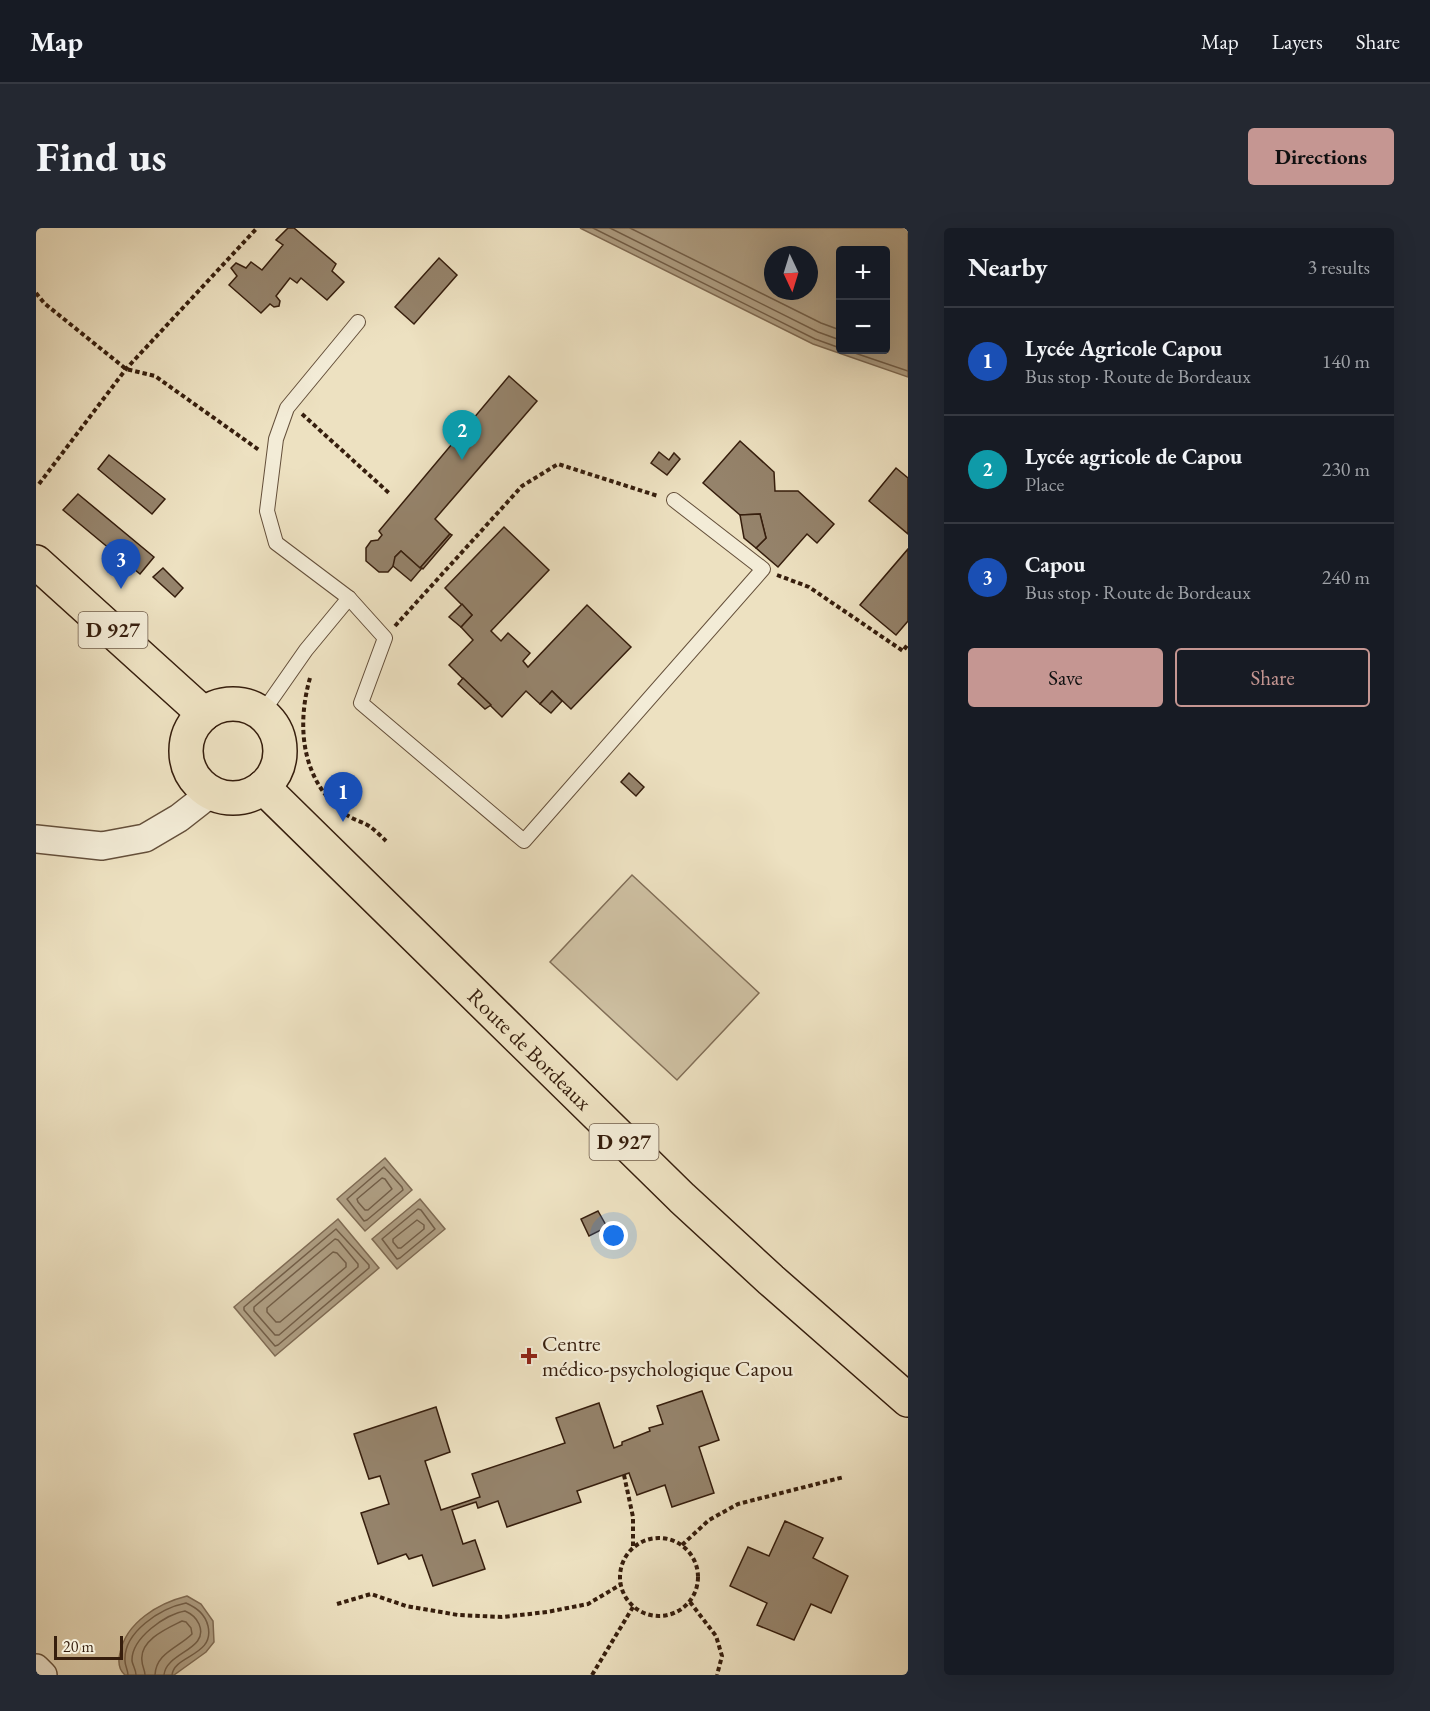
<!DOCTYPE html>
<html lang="en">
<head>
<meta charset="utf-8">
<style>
  :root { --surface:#171b24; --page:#242831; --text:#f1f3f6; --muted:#9ea1a6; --line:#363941; --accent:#c59692 }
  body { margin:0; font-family:"EB Garamond",serif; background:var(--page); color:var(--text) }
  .controls { position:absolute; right:18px; top:18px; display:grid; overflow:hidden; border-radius:6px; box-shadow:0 6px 24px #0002 }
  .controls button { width:54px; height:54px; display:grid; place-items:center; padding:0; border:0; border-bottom:2px solid var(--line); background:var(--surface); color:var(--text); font:30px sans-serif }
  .compass { position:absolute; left:728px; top:18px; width:54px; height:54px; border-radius:50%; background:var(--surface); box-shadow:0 6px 24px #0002; rotate:176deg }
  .scale { position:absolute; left:18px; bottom:15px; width:69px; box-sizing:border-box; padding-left:6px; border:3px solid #361e0d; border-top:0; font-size:16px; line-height:21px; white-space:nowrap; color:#361e0d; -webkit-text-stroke:4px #f3ecd7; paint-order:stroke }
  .you { position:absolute; left:578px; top:1008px; width:21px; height:21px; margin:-15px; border:4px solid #fff; border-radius:50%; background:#1a73e8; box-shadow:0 0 0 9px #1a73e833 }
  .badge { display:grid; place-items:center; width:39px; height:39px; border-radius:50%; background:var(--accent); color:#fff; font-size:20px; font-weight:700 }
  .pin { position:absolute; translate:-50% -50px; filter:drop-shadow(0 2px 3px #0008) }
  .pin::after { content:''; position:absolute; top:32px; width:21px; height:18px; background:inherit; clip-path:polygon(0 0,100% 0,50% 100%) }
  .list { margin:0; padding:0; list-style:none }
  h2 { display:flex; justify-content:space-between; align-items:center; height:78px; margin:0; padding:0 24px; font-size:26px }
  h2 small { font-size:20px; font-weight:400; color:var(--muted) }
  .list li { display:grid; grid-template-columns:39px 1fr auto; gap:18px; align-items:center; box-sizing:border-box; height:108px; padding:0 24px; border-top:2px solid var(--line) }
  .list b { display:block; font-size:22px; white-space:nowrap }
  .list p { margin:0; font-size:20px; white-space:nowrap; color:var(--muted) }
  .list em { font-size:20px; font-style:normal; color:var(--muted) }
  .actions { display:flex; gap:12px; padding:18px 24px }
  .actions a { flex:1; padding:14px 0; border:2px solid var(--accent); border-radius:6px; text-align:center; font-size:21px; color:var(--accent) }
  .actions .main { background:var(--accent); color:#111 }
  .map { position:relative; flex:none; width:872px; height:1447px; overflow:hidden; border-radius:6px }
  header { display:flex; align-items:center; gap:36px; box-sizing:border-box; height:84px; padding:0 30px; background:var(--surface); border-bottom:2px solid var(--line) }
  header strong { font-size:28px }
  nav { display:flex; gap:33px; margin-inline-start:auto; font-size:21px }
  .intro { display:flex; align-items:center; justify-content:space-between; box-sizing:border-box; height:144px; padding:0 36px }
  h1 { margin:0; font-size:42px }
  .button { padding:15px 27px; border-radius:6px; background:var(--accent); color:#111; font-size:21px; font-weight:700 }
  main { display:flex; gap:36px; padding:0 36px }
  aside { flex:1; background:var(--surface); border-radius:6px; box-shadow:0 6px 24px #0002 }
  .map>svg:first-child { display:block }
</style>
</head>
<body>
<header>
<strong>Map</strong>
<nav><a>Map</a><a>Layers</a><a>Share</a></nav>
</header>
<div class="intro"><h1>Find us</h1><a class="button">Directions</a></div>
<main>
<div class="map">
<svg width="872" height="1447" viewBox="0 0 872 1447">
  <rect width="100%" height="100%" fill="#ede1c1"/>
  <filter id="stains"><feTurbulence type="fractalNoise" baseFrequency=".00333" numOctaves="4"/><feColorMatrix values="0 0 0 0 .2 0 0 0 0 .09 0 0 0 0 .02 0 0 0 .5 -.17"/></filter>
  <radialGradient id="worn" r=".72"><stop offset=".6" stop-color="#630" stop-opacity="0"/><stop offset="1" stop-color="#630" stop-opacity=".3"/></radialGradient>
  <polygon fill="#cec0a2" stroke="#826f58" stroke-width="1.5" points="596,647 723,765 641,852 514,734"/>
  <g fill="#af9f84" stroke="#7f6b54" stroke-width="1.5" fill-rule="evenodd">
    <path d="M544,0H872V149L777,116ZM850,22V122H804V22ZM737,27H773V63H737Z"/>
    <polygon points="349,930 376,962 329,1003 301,971"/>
    <polygon points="384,971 409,1001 361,1041 336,1011"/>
    <polygon points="302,991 343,1040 239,1128 198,1079"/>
    <path d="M151,1368L165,1376L177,1393L178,1414L170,1424L138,1447H89C82,1441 82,1433 84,1425C90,1394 123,1375 151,1368Z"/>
  </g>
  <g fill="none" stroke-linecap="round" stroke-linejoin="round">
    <g stroke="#725e48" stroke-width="1.5">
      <polyline points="557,0 779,111 804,120"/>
      <polyline points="574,0 782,104 804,112"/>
      <polyline points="594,0 785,95 804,102"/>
      <polyline points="810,122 872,143"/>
      <polygon points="348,939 366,959 367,962 331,992 328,993 311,971"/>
      <polygon points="346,950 349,951 356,961 332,982 329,982 322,974 321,971"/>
      <polygon points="382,981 385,982 399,1001 364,1030 361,1031 346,1011"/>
      <polygon points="381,992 388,997 388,1001 365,1020 362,1020 357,1014 357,1011"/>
      <polygon points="300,1001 333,1037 333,1040 242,1117 239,1118 208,1082 208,1079"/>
      <polygon points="299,1011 302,1012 322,1036 322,1039 243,1107 239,1107 218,1083 218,1079"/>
      <polygon points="297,1024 301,1025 310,1035 310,1039 244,1094 240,1094 231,1084 231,1080"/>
      <path d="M92,1447C92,1442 89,1438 89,1433C87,1404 125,1380 150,1375C161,1380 169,1386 172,1398C179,1428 138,1427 136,1447"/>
      <path d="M100,1447C100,1442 97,1438 96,1433C95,1410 130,1386 149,1383C156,1386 160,1389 163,1396C174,1422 130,1424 128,1447"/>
      <path d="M109,1447C109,1442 106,1438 106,1433C103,1412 132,1400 146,1393L150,1394L155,1400L156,1406C142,1420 120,1425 119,1447"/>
    </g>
  </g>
  <g fill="#95836b" stroke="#361e0d" stroke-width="1.5">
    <polygon points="252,0 258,0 300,36 296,43 308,54 291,72 265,50 261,55 254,50 240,68 244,73 243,78 238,79 234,76 225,85 193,57 201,48 195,40 200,35 210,40 215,34 226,42 247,17 240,12"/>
    <polygon points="403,30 421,47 378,96 359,79"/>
    <polygon points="473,148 501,173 399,291 414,306 384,340 365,323 359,329 359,336 352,344 343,344 330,333 330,320 335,313 342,312 346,307 343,303"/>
    <polygon points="704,213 738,244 739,263 762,263 798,296 781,315 771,306 742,339 720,320 730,310 724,286 704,287 667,255"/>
    <polygon points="623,224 633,232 638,225 644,231 631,247 615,235"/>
    <polygon points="73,227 129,271 116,286 62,241"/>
    <polygon points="860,240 872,250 872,306 833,273"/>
    <polygon points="42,266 118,329 104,346 27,282"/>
    <polygon points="724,286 730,310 720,320 708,310 704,287"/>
    <polygon points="468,299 513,342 455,403 465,413 472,405 494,425 487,433 492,439 551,377 595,419 535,481 516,463 504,476 490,463 466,489 413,437 437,412 425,399 436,387 409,360"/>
    <polygon points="414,306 416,307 387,341 386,340 375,353 357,338 359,329 365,323 384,340"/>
    <polygon points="872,321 872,393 860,407 824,377"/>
    <polygon points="127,340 147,360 139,369 117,349"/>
    <polygon points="426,376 436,387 425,399 413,389"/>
    <polygon points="427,450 455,477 449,481 422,456"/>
    <polygon points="516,463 526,473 515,485 504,476"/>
    <polygon points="593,545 608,559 600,568 585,554"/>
    <polygon points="562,983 571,999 553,1008 545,991"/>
    <polygon points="666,1163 683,1212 663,1219 678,1265 636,1279 629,1257 601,1267 593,1245 541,1263 545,1274 471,1299 462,1273 442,1280 440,1274 416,1282 427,1316 439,1312 449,1341 397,1358 386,1327 373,1331 370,1326 342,1336 325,1285 353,1276 344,1248 333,1251 318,1206 400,1179 414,1224 389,1233 405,1282 444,1269 436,1246 529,1215 520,1190 563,1175 578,1220 586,1217 586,1214 614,1203 613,1200 627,1196 621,1178"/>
    <polygon points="749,1293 787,1310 777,1330 812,1348 795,1385 775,1376 758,1412 721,1397 731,1375 694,1358 712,1319 733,1328"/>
  </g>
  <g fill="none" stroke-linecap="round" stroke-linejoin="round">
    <defs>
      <g id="lane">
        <polyline points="322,94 251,180 240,211 231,283 240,315 313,370 349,410 325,475 488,613 727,341 638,272"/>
        <polyline points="226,485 270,422 313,370"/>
      </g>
      <g id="street">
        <polyline points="0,611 66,618 109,610 143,590 175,565"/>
        <polyline points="0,1440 7,1447"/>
      </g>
      <g id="primary">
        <polyline points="0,334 168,486"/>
        <circle cx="197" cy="523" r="47"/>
        <path id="s1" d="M227,559L646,970L735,1052L872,1172"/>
      </g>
    </defs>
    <use href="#lane" stroke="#644f3a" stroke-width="16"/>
    <use href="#street" stroke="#644f3a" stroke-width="30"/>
    <use href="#primary" stroke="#361e0d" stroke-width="36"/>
    <g stroke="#361e0d" stroke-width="4" stroke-dasharray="4.5 3" stroke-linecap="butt">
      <polyline points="0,65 8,75 90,141 119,148 223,222"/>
      <polyline points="266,186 353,265"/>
      <polyline points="3,256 90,141 221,0"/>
      <polyline points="741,347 773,359 867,423 872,416"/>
      <polyline points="359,398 486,258 522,236 622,268"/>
      <path d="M274,450C260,499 266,553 308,585C317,592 325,593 333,598C339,602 345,608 350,613"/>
      <polyline points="588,1247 597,1289 597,1319"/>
      <circle cx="623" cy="1349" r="39"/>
      <polyline points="646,1317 673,1292 702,1276 808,1249"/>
      <polyline points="654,1374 680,1408 686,1428 681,1447"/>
      <polyline points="301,1376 335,1366 370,1378 422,1387 466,1389 511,1384 552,1376 584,1357"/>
      <polyline points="556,1447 597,1379"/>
    </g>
    <use href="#lane" stroke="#f3ecd7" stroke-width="14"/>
    <use href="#street" stroke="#f3ecd7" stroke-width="27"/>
    <use href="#primary" stroke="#ede1c1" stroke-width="33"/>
  </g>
  <path fill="#8f2418" stroke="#f3ecd7" stroke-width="2" d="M490 1119h6v6h6v6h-6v6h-6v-6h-6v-6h6z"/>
  <g text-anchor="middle" stroke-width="4.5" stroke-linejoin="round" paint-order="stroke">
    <g fill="#f3ecd7" stroke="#6f5c4a" stroke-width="1.5">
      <rect x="42.5" y="384" width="69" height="36" rx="4.5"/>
      <rect x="553.5" y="896" width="69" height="36" rx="4.5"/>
    </g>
    <g font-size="21" font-weight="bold" fill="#361e0d">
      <text x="77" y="409">D 927</text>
      <text x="588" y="921">D 927</text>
    </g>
    <g font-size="22" fill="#361e0d" stroke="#f3ecd7">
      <text dy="8" stroke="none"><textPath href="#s1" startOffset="374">Route de Bordeaux</textPath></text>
    </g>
    <g font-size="22" fill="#361e0d" stroke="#f3ecd7" text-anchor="start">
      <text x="506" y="1123">Centre<tspan x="506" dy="25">médico-psychologique Capou</tspan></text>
    </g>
  </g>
  <rect width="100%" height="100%" filter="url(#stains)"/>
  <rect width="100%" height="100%" fill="url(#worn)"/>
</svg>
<div class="controls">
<button>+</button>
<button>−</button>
</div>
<svg class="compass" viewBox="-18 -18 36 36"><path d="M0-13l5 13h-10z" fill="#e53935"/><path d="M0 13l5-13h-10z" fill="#9ea1a6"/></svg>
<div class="scale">20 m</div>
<div class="you"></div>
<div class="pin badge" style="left:307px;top:594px;background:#1a4fb4">1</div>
<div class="pin badge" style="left:426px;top:232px;background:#0f9aa8">2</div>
<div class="pin badge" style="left:85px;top:361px;background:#1a4fb4">3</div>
</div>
<aside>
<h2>Nearby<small>3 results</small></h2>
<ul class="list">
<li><span class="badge" style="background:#1a4fb4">1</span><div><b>Lycée Agricole Capou</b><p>Bus stop · Route de Bordeaux</p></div><em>140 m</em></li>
<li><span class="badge" style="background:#0f9aa8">2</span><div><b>Lycée agricole de Capou</b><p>Place</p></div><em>230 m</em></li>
<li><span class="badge" style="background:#1a4fb4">3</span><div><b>Capou</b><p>Bus stop · Route de Bordeaux</p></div><em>240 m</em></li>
</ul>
<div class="actions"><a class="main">Save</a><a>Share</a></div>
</aside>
</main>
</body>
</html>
